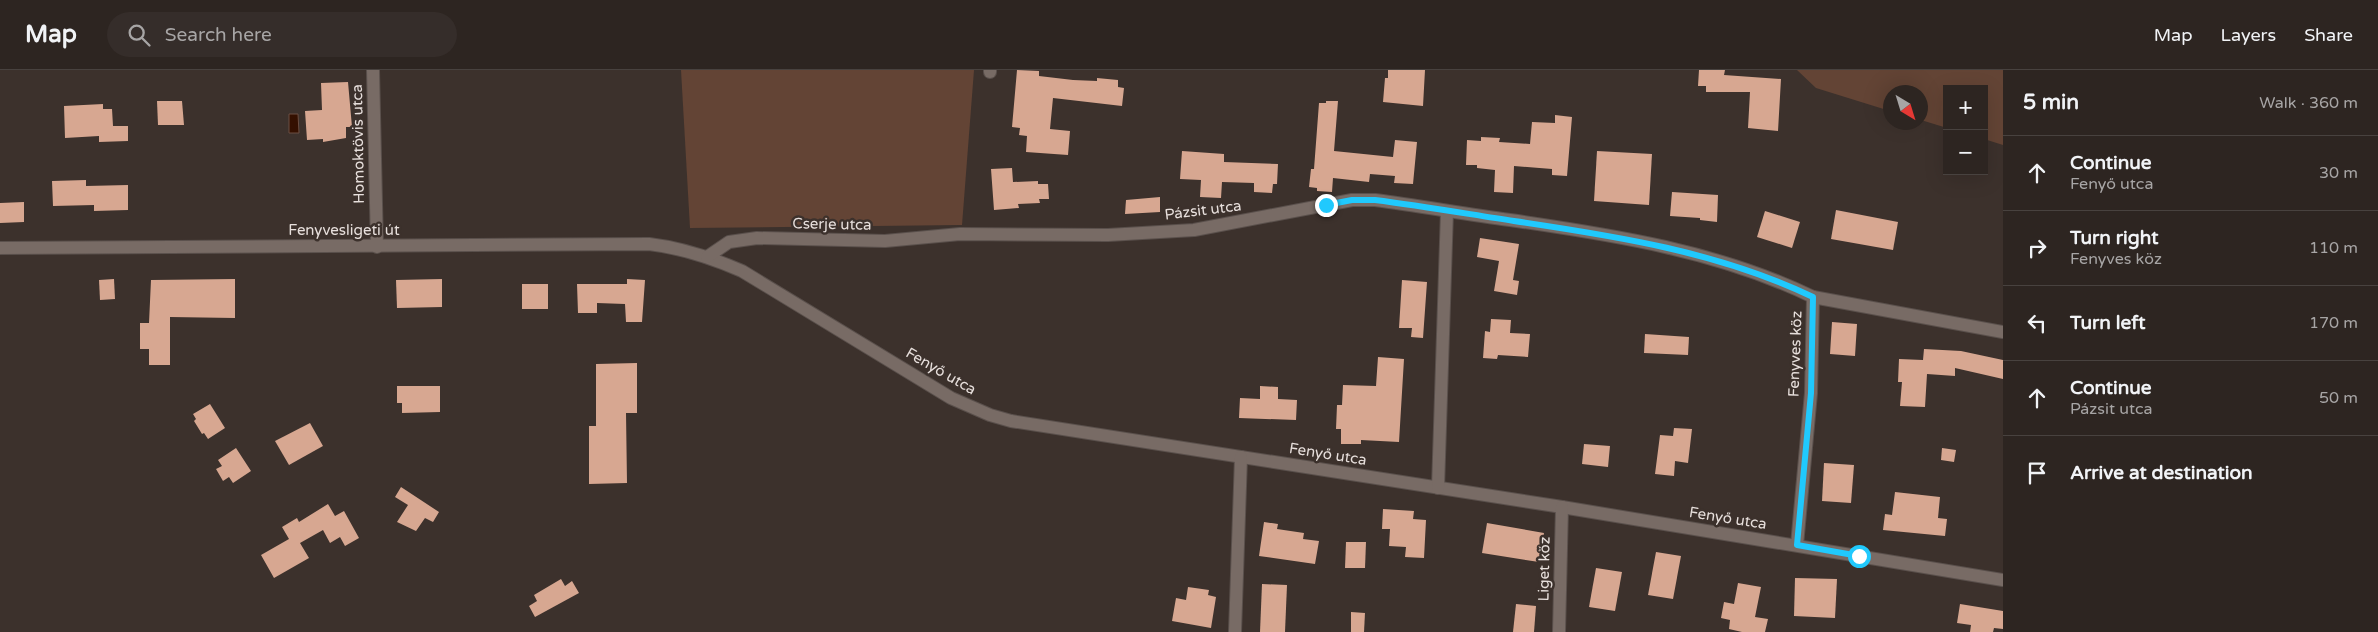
<!DOCTYPE html>
<html lang="en">
<head>
<meta charset="utf-8">
<style>
  :root { --surface:#2d2521; --page:#352d2a; --text:#f1f3f6; --muted:#a7a5a5; --line:#48423f }
  body { margin:0; font-family:"Varela Round",sans-serif; background:var(--page); color:var(--text) }
  .controls { position:absolute; right:15px; top:15px; display:grid; overflow:hidden; border-radius:0px; box-shadow:0 5px 20px #0002 }
  .controls button { width:45px; height:45px; display:grid; place-items:center; padding:0; border:0; border-bottom:1px solid var(--line); background:var(--surface); color:var(--text); font:25px sans-serif }
  .compass { position:absolute; left:1883px; top:15px; width:45px; height:45px; border-radius:50%; background:var(--surface); box-shadow:0 5px 20px #0002; rotate:142deg }
  .stop { position:absolute; width:15px; height:15px; margin:-11px; border:4px solid #20c9fd; border-radius:50%; background:#fff }
  .stop.end { background:#20c9fd; border-color:#fff; box-shadow:0 1px 5px #0008 }
  .list { margin:0; padding:0; list-style:none }
  h2 { display:flex; justify-content:space-between; align-items:center; height:65px; margin:0; padding:0 20px; font-size:21px }
  h2 small { font-size:16px; font-weight:400; color:var(--muted) }
  .list li { display:grid; grid-template-columns:32px 1fr auto; gap:15px; align-items:center; box-sizing:border-box; height:75px; padding:0 20px; border-top:1px solid var(--line) }
  .list b { display:block; font-size:19px; white-space:nowrap }
  .list p { margin:0; font-size:16px; white-space:nowrap; color:var(--muted) }
  .list em { font-size:16px; font-style:normal; color:var(--muted) }
  .icon { flex:none; width:28px; height:28px; fill:none; stroke:currentColor; stroke-width:2; stroke-linecap:round; stroke-linejoin:round }
  .map { position:relative; flex:none; width:2003px; height:562px; overflow:hidden }
  header { display:flex; align-items:center; gap:30px; box-sizing:border-box; height:70px; padding:0 25px; background:var(--surface); border-bottom:1px solid var(--line) }
  header strong { font-size:24px }
  nav { display:flex; gap:28px; margin-inline-start:auto; font-size:18px }
  .search { width:350px; height:45px; background:var(--page); display:flex; align-items:center; gap:12px; box-sizing:border-box; padding:0 18px; border-radius:28px; color:var(--muted); font-size:19px }
  main { display:flex }
  aside { flex:1; background:var(--surface) }
  .map>svg:first-child { display:block }
</style>
</head>
<body>
<header>
<strong>Map</strong>
<div class="search"><svg class="icon" aria-label="search" viewBox="0 0 24 24"><circle cx="10" cy="10" r="6"/><path d="M15 15l6 6"/></svg>Search here</div>
<nav><a>Map</a><a>Layers</a><a>Share</a></nav>
</header>
<main>
<div class="map">
<svg width="2003" height="562" viewBox="0 0 2003 562">
  <rect width="100%" height="100%" fill="#3c312c"/>
  <g fill="#634435">
    <polygon points="681,0 974,0 962,155 690,158"/>
    <polygon points="1797,0 2003,0 2003,75 1984,69 1984,19 1947,19 1947,58 1921,50 1920,22 1890,22 1890,41 1816,18"/>
  </g>
  <polygon fill="#341000" stroke="#6a4e42" points="289,44 298,44 299,63 289,63"/>
  <g fill="#d7a791">
    <polygon points="1017,0 1039,1 1039,6 1073,10 1097,11 1097,8 1118,10 1118,17 1124,18 1122,36 1053,28 1050,59 1070,61 1068,85 1026,82 1027,66 1019,65 1020,58 1012,57"/>
    <polygon points="1388,0 1425,0 1423,36 1383,32 1385,8 1388,8"/>
    <polygon points="1699,0 1725,0 1724,5 1781,9 1778,61 1748,58 1750,22 1706,22 1706,16 1698,16"/>
    <polygon points="348,12 352,57 346,57 346,68 323,72 323,69 307,70 305,41 322,40 321,13"/>
    <polygon points="157,31 182,31 184,55 158,55"/>
    <polygon points="1326,31 1338,31 1334,81 1393,87 1395,70 1417,72 1413,114 1394,113 1395,106 1370,104 1369,112 1333,108 1332,122 1317,121 1317,118 1309,117 1311,99 1314,99 1319,33 1326,33"/>
    <polygon points="103,34 103,39 112,39 113,56 128,56 128,71 99,72 99,66 65,68 64,36"/>
    <polygon points="1555,45 1572,47 1567,106 1552,105 1552,99 1514,96 1513,123 1494,122 1495,100 1477,98 1477,95 1466,95 1467,70 1481,71 1481,67 1500,68 1499,72 1530,74 1532,52 1555,53"/>
    <polygon points="1182,81 1224,84 1224,92 1278,94 1277,114 1273,114 1272,123 1254,122 1254,113 1222,112 1221,128 1200,127 1201,110 1180,109"/>
    <polygon points="1597,81 1652,84 1649,135 1594,131"/>
    <polygon points="1012,98 1013,112 1038,111 1038,114 1048,114 1049,129 1039,129 1040,133 1018,134 1019,138 994,140 991,99"/>
    <polygon points="86,110 86,116 128,115 128,140 94,141 94,135 53,136 52,111"/>
    <polygon points="1672,122 1718,125 1717,152 1700,150 1700,148 1670,146"/>
    <polygon points="1160,127 1160,142 1125,144 1126,130"/>
    <polygon points="24,132 24,152 0,153 0,133"/>
    <polygon points="1836,140 1898,152 1893,180 1831,169"/>
    <polygon points="1765,141 1800,152 1792,178 1757,167"/>
    <polygon points="1480,168 1519,174 1513,210 1519,211 1517,225 1494,221 1499,191 1477,187"/>
    <polygon points="114,209 115,229 100,230 99,210"/>
    <polygon points="235,209 235,248 170,247 170,295 149,295 149,279 140,279 140,253 149,253 151,210"/>
    <polygon points="442,209 442,237 397,238 396,210"/>
    <polygon points="627,209 645,210 642,252 626,252 625,234 597,233 597,243 578,243 577,214 627,214"/>
    <polygon points="1402,210 1427,212 1423,268 1411,267 1412,258 1399,258"/>
    <rect x="522" y="214" width="26" height="25"/>
    <polygon points="1491,249 1511,250 1510,263 1530,264 1528,287 1498,285 1497,289 1483,288 1485,261 1490,262"/>
    <polygon points="1832,252 1857,254 1855,286 1830,284"/>
    <polygon points="1645,264 1689,267 1688,285 1644,283"/>
    <polygon points="1924,279 1961,281 2003,290 2003,309 1955,298 1955,306 1927,304 1925,337 1900,336 1902,312 1898,312 1899,289 1923,290"/>
    <polygon points="1378,287 1404,289 1399,372 1361,370 1361,374 1341,374 1341,359 1336,359 1337,335 1342,335 1343,315 1376,316"/>
    <polygon points="637,293 637,343 626,343 627,413 589,414 589,356 596,356 596,294"/>
    <polygon points="397,316 440,316 440,342 402,343 402,333 397,333"/>
    <polygon points="1260,316 1278,317 1278,329 1297,330 1296,350 1239,348 1240,328 1260,329"/>
    <polygon points="210,334 225,358 208,369 204,363 202,364 194,351 196,349 193,344"/>
    <polygon points="310,353 323,376 289,395 275,371"/>
    <polygon points="1674,358 1692,359 1688,393 1675,391 1674,406 1655,404 1660,365 1673,366"/>
    <polygon points="1584,374 1610,376 1608,397 1582,394"/>
    <polygon points="236,378 251,401 233,413 229,407 223,411 216,399 222,396 218,390"/>
    <polygon points="1942,378 1956,380 1954,392 1941,390"/>
    <polygon points="1824,393 1854,395 1851,433 1822,431"/>
    <polygon points="401,417 439,442 433,452 425,448 416,461 397,452 408,435 395,427"/>
    <polygon points="1895,422 1940,427 1938,448 1947,449 1945,466 1883,460 1885,444 1892,445"/>
    <polygon points="328,434 335,446 344,441 359,468 345,476 340,467 330,473 323,460 300,473 309,488 274,508 261,485 289,469 282,457 297,448 299,452"/>
    <polygon points="1383,439 1414,441 1413,449 1426,450 1424,488 1405,487 1406,477 1389,476 1390,459 1382,459"/>
    <polygon points="1264,452 1278,454 1277,459 1304,463 1303,469 1319,471 1315,494 1259,486"/>
    <polygon points="1487,453 1544,463 1539,492 1482,483"/>
    <polygon points="1346,472 1366,472 1365,498 1345,498"/>
    <polygon points="1656,482 1681,486 1673,529 1648,525"/>
    <polygon points="1596,498 1622,502 1615,541 1589,537"/>
    <polygon points="1795,508 1837,509 1835,548 1794,546"/>
    <polygon points="561,509 565,516 572,511 579,523 535,547 529,536 537,531 534,525"/>
    <polygon points="1738,513 1761,517 1755,547 1768,549 1765,562 1742,562 1729,559 1730,550 1721,548 1724,532 1734,534"/>
    <polygon points="1262,514 1287,515 1285,562 1260,562"/>
    <polygon points="1188,517 1209,520 1208,525 1216,527 1211,558 1172,551 1176,528 1186,530"/>
    <polygon points="1516,534 1536,536 1534,562 1513,562"/>
    <polygon points="1960,534 2003,541 2003,559 1994,558 1993,562 1970,562 1971,555 1957,553"/>
    <polygon points="1351,542 1365,543 1364,562 1351,562"/>
  </g>
  <g fill="none" stroke-linecap="round" stroke-linejoin="round">
    <defs>
      <g id="minor">
        <polyline points="373,0 377,177"/>
        <polyline points="990,2 990,0"/>
        <path d="M0,178L649,174C683,178 712,188 742,201L951,328L990,345L1011,351L1562,437L2003,510"/>
        <path d="M707,187L729,172L757,168L885,171L960,164L1108,165L1194,160L1352,130H1375C1420,136 1465,144 1510,150C1614,165 1718,181 1813,227"/>
        <polyline points="1438,418 1447,141"/>
        <polyline points="1797,475 1811,323 1813,227 2003,262"/>
        <polyline points="1235,562 1241,387"/>
        <polyline points="1559,562 1562,437"/>
      </g>
    </defs>
    <use href="#minor" stroke="#5a504c" stroke-width="14"/>
    <use href="#minor" stroke="#786b65" stroke-width="12"/>
  </g>
  <g fill="none" stroke-linecap="round" stroke-linejoin="round">
    <path stroke="#20c9fd" stroke-width="6" d="M1326,135L1352,130H1375C1422,136 1468,144 1514,151C1616,166 1719,182 1813,227L1811,323L1797,475L1859,486"/>
  </g>
  <g text-anchor="middle" stroke-width="5" stroke-linejoin="round" paint-order="stroke">
    <g font-size="15" fill="#e7dfdc" stroke="#3c312c">
      <text transform="translate(358 74) rotate(-91)" y="5">Homoktövis utca</text>
      <text transform="translate(1203 140) rotate(-7)" y="5">Pázsit utca</text>
      <text transform="translate(832 154) rotate(1)" y="5">Cserje utca</text>
      <text x="344" y="165">Fenyvesligeti út</text>
      <text transform="translate(1795 284) rotate(-88)" y="5">Fenyves köz</text>
      <text transform="translate(941 301) rotate(30)" y="5">Fenyő utca</text>
      <text transform="translate(1328 384) rotate(9)" y="5">Fenyő utca</text>
      <text transform="translate(1728 448) rotate(9)" y="5">Fenyő utca</text>
      <text transform="translate(1544 499) rotate(-89)" y="5">Liget köz</text>
    </g>
  </g>
</svg>
<div class="controls">
<button>+</button>
<button>−</button>
</div>
<svg class="compass" viewBox="-18 -18 36 36"><path d="M0-13l5 13h-10z" fill="#e53935"/><path d="M0 13l5-13h-10z" fill="#a7a5a5"/></svg>
<div class="stop" style="left:1859px;top:486px"></div>
<div class="stop end" style="left:1326px;top:135px"></div>
</div>
<aside>
<h2>5 min<small>Walk · 360 m</small></h2>
<ul class="list">
<li><svg class="icon" aria-label="ahead" viewBox="0 0 24 24"><path d="M12 20V5M6 11l6-6 6 6"/></svg><div><b>Continue</b><p>Fenyő utca</p></div><em>30 m</em></li>
<li><svg class="icon" aria-label="right" viewBox="0 0 24 24"><path d="M7 20v-9h11M14 6l5 5-5 5"/></svg><div><b>Turn right</b><p>Fenyves köz</p></div><em>110 m</em></li>
<li><svg class="icon" aria-label="left" viewBox="0 0 24 24"><path d="M17 20v-9H6M10 6l-5 5 5 5"/></svg><div><b>Turn left</b></div><em>170 m</em></li>
<li><svg class="icon" aria-label="ahead" viewBox="0 0 24 24"><path d="M12 20V5M6 11l6-6 6 6"/></svg><div><b>Continue</b><p>Pázsit utca</p></div><em>50 m</em></li>
<li><svg class="icon" aria-label="arrive" viewBox="0 0 24 24"><path d="M6 21V4h12l-3 4 3 4H6"/></svg><div><b>Arrive at destination</b></div></li>
</ul>
</aside>
</main>
</body>
</html>
